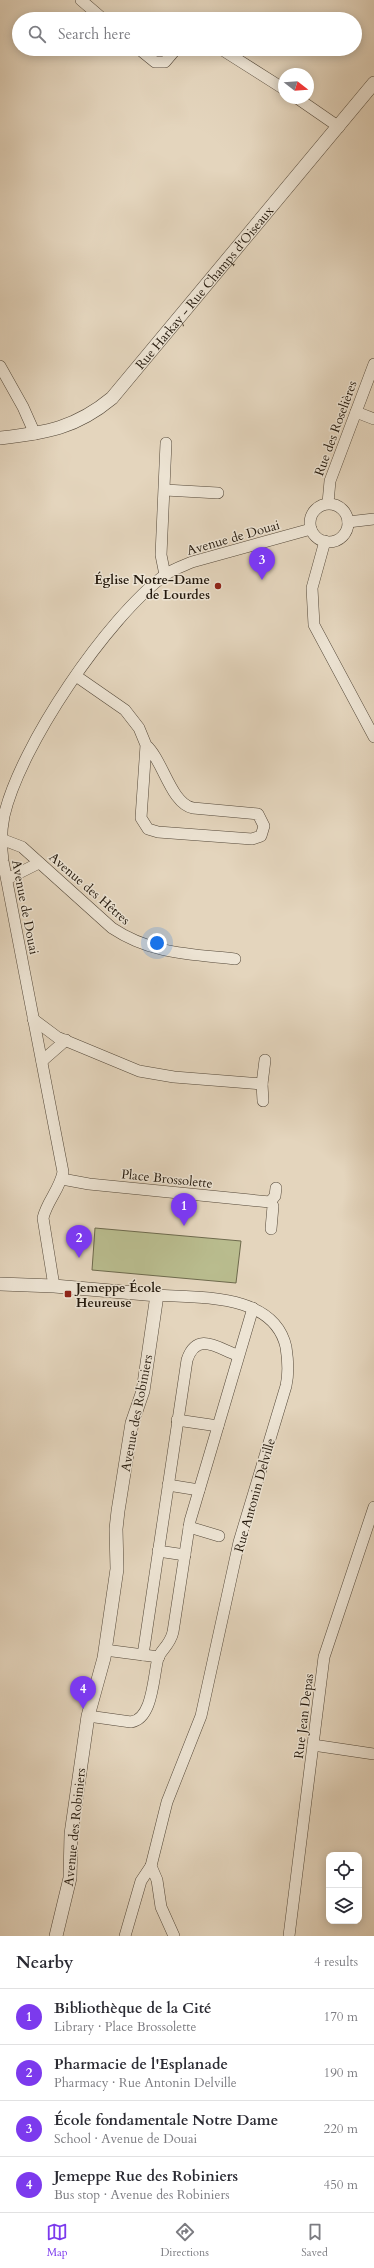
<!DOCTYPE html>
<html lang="en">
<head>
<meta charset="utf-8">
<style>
  :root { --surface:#fff; --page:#f2f2f3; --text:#2b2b33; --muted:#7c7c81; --line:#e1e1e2; --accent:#7c3aed }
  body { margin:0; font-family:Cardo,serif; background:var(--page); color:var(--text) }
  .controls { position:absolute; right:12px; bottom:12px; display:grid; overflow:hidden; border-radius:8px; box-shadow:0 2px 10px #0003 }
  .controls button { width:36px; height:36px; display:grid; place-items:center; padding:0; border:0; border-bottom:1px solid var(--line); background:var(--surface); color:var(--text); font:20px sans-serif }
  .compass { position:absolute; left:278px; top:68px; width:36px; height:36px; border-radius:50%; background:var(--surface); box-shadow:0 2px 10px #0003; rotate:107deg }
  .you { position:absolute; left:157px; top:943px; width:14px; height:14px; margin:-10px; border:3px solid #fff; border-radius:50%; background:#1a73e8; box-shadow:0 0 0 6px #1a73e833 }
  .badge { display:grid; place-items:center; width:26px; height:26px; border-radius:50%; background:var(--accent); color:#fff; font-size:13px; font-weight:700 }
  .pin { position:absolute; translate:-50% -33px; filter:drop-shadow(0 1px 2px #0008) }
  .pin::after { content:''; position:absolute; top:21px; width:14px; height:12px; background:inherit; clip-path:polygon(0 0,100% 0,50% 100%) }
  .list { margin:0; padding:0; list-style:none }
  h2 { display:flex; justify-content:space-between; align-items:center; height:52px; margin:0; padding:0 16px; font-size:17px }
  h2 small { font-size:13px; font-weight:400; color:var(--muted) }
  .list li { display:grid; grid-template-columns:26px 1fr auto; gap:12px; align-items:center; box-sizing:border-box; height:56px; padding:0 16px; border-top:1px solid var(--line) }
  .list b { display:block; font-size:15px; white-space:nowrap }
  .list p { margin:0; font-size:13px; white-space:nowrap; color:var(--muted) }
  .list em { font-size:13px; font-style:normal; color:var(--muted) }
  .icon { flex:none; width:22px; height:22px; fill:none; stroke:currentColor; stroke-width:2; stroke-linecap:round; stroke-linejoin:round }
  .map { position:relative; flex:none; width:374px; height:1936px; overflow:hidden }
  .search { position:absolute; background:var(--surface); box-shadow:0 2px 10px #0003; left:12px; right:12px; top:12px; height:44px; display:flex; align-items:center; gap:10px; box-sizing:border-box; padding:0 14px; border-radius:22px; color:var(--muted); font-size:15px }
  .sheet { height:276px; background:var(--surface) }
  nav { display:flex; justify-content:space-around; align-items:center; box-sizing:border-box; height:56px; border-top:1px solid var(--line); background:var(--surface); font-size:11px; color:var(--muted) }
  nav a { display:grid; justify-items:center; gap:2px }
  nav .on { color:var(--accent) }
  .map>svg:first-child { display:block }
</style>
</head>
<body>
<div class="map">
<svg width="374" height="1936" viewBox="0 0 374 1936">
  <rect width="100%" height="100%" fill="#e4d5bd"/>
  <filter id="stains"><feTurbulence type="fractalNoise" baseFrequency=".005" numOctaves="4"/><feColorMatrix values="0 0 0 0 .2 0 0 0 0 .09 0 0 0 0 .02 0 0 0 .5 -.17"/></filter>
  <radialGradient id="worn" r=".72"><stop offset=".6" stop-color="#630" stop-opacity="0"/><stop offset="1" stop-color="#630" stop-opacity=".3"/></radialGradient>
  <polygon fill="#b9bc8e" stroke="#6e6a4d" points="95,1228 241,1241 236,1283 92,1270"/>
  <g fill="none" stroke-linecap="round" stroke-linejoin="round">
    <defs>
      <g id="minor">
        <polyline points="81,0 103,19"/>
        <polyline points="139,49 155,62 165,62 176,49"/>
        <polyline points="221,49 284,89"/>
        <polyline points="297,98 339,127"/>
        <polyline points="0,366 23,407 35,434"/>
        <polyline points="356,412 374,419"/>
        <polyline points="165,490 218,493"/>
        <polyline points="328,503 330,481 374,364"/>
        <circle cx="329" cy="523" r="19"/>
        <polyline points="348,522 374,519"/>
        <polyline points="325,541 312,588 314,625 374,737"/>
        <polyline points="165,575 161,555 166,443"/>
        <path d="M76,676L125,710L139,728L146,745L141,818L148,829L158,832L252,839L261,836L264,826L258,814L193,808C171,804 163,760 146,745"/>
        <path d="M1,839L22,847L112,928C151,954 190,954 235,959"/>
        <polyline points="7,879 39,863"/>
        <polyline points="33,1019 57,1037 139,1071 174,1077 262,1084"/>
        <polyline points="42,1061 66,1040"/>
        <polyline points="263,1101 262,1084 265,1060"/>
        <polyline points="62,1179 89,1184 270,1202 273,1206 271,1229"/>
        <polyline points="270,1202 275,1196 276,1188"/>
        <path d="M54,1286L43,1218C47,1201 60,1189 63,1172L3,861C1,846 1,831 4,816C20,746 107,618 165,575C173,569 183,566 192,562L311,529"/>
        <path d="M157,1295C199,1298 274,1293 286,1347C288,1360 289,1373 286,1386L239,1542L201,1716L167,1802L151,1866L157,1880L161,1907L174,1936"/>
        <polyline points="177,1420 218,1426"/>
        <polyline points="168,1485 199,1490"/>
        <polyline points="189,1527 219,1536"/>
        <polyline points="158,1551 185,1555"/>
        <polyline points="105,1650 159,1657"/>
        <path d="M143,1655L187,1360C197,1330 219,1349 237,1355"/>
        <path d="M88,1716L131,1722C153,1719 153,1677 158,1658C161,1650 170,1645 173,1632L190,1521L253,1308"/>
        <polyline points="313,1745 374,1754"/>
        <polyline points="125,1936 141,1881 151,1866"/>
        <polyline points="289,1936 324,1657 374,1507"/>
      </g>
      <g id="tertiary">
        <path id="s1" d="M0,438C46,433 76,428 112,398L374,83"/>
        <polyline points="0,1284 54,1286 157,1295 143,1391 132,1423 118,1511 116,1529 117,1569 104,1658 88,1716 71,1834 70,1878 56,1936"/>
      </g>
    </defs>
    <use href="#minor" stroke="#534738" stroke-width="12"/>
    <use href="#tertiary" stroke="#534738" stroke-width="14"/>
    <use href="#minor" stroke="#ede4d4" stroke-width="11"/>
    <use href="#tertiary" stroke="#ede4d4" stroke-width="13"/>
  </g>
  <g fill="#8f2418" stroke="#ede4d4" stroke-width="1.5">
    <circle cx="218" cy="586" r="4"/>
    <rect x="64" y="1290" width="8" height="8" rx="2"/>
  </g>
  <g text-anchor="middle" stroke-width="3" stroke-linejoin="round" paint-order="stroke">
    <g font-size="13" fill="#23180c" stroke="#ede4d4">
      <text dy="5" stroke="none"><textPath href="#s1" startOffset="265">Rue Harkay - Rue Champs d'Oiseaux</textPath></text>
      <text transform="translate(335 428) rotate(-70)" y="5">Rue des Roselières</text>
      <text transform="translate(233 537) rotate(-16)" y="5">Avenue de Douai</text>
      <text transform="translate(90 888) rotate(41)" y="5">Avenue des Hêtres</text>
      <text transform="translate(26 907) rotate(79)" y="5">Avenue de Douai</text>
      <text transform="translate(167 1178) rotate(6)" y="5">Place Brossolette</text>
      <text transform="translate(136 1413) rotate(-79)" y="5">Avenue des Robiniers</text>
      <text transform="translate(254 1495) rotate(-74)" y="5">Rue Antonin Delville</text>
      <text transform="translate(303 1716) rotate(-83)" y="5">Rue Jean Depas</text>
      <text transform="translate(74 1827) rotate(-84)" y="5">Avenue des Robiniers</text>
    </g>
    <g font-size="13" font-weight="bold" fill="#23180c" stroke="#ede4d4" text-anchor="end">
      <text x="210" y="584">Église Notre-Dame<tspan x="210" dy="15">de Lourdes</tspan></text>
      <text x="76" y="1292" text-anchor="start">Jemeppe École<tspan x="76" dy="15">Heureuse</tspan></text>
    </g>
  </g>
  <rect width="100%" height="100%" filter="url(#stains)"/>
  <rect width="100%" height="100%" fill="url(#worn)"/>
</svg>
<div class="controls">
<button><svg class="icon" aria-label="locate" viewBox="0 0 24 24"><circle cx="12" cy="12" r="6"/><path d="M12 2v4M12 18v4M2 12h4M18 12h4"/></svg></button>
<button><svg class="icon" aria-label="layers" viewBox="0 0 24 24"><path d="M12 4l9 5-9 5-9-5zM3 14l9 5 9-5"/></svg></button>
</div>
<svg class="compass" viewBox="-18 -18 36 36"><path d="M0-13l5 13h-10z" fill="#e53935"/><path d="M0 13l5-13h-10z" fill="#7c7c81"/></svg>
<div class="you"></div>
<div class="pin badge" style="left:184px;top:1226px">1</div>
<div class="pin badge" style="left:79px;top:1258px">2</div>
<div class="pin badge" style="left:262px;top:580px">3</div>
<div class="pin badge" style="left:83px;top:1709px">4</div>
<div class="search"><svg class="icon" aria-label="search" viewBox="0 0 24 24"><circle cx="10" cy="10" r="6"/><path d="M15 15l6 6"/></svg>Search here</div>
</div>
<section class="sheet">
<h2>Nearby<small>4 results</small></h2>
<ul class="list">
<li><span class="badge">1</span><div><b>Bibliothèque de la Cité</b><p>Library · Place Brossolette</p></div><em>170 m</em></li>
<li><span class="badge">2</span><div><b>Pharmacie de l'Esplanade</b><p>Pharmacy · Rue Antonin Delville</p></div><em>190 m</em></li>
<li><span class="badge">3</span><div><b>École fondamentale Notre Dame</b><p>School · Avenue de Douai</p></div><em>220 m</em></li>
<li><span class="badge">4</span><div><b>Jemeppe Rue des Robiniers</b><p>Bus stop · Avenue des Robiniers</p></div><em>450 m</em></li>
</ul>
</section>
<nav>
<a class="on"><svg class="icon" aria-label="map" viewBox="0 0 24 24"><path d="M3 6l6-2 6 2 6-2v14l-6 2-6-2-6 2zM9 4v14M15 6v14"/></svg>Map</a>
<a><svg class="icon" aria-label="directions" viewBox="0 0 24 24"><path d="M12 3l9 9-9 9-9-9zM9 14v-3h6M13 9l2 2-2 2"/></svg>Directions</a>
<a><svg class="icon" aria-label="saved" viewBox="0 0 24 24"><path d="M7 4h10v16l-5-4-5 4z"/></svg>Saved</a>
</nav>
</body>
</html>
